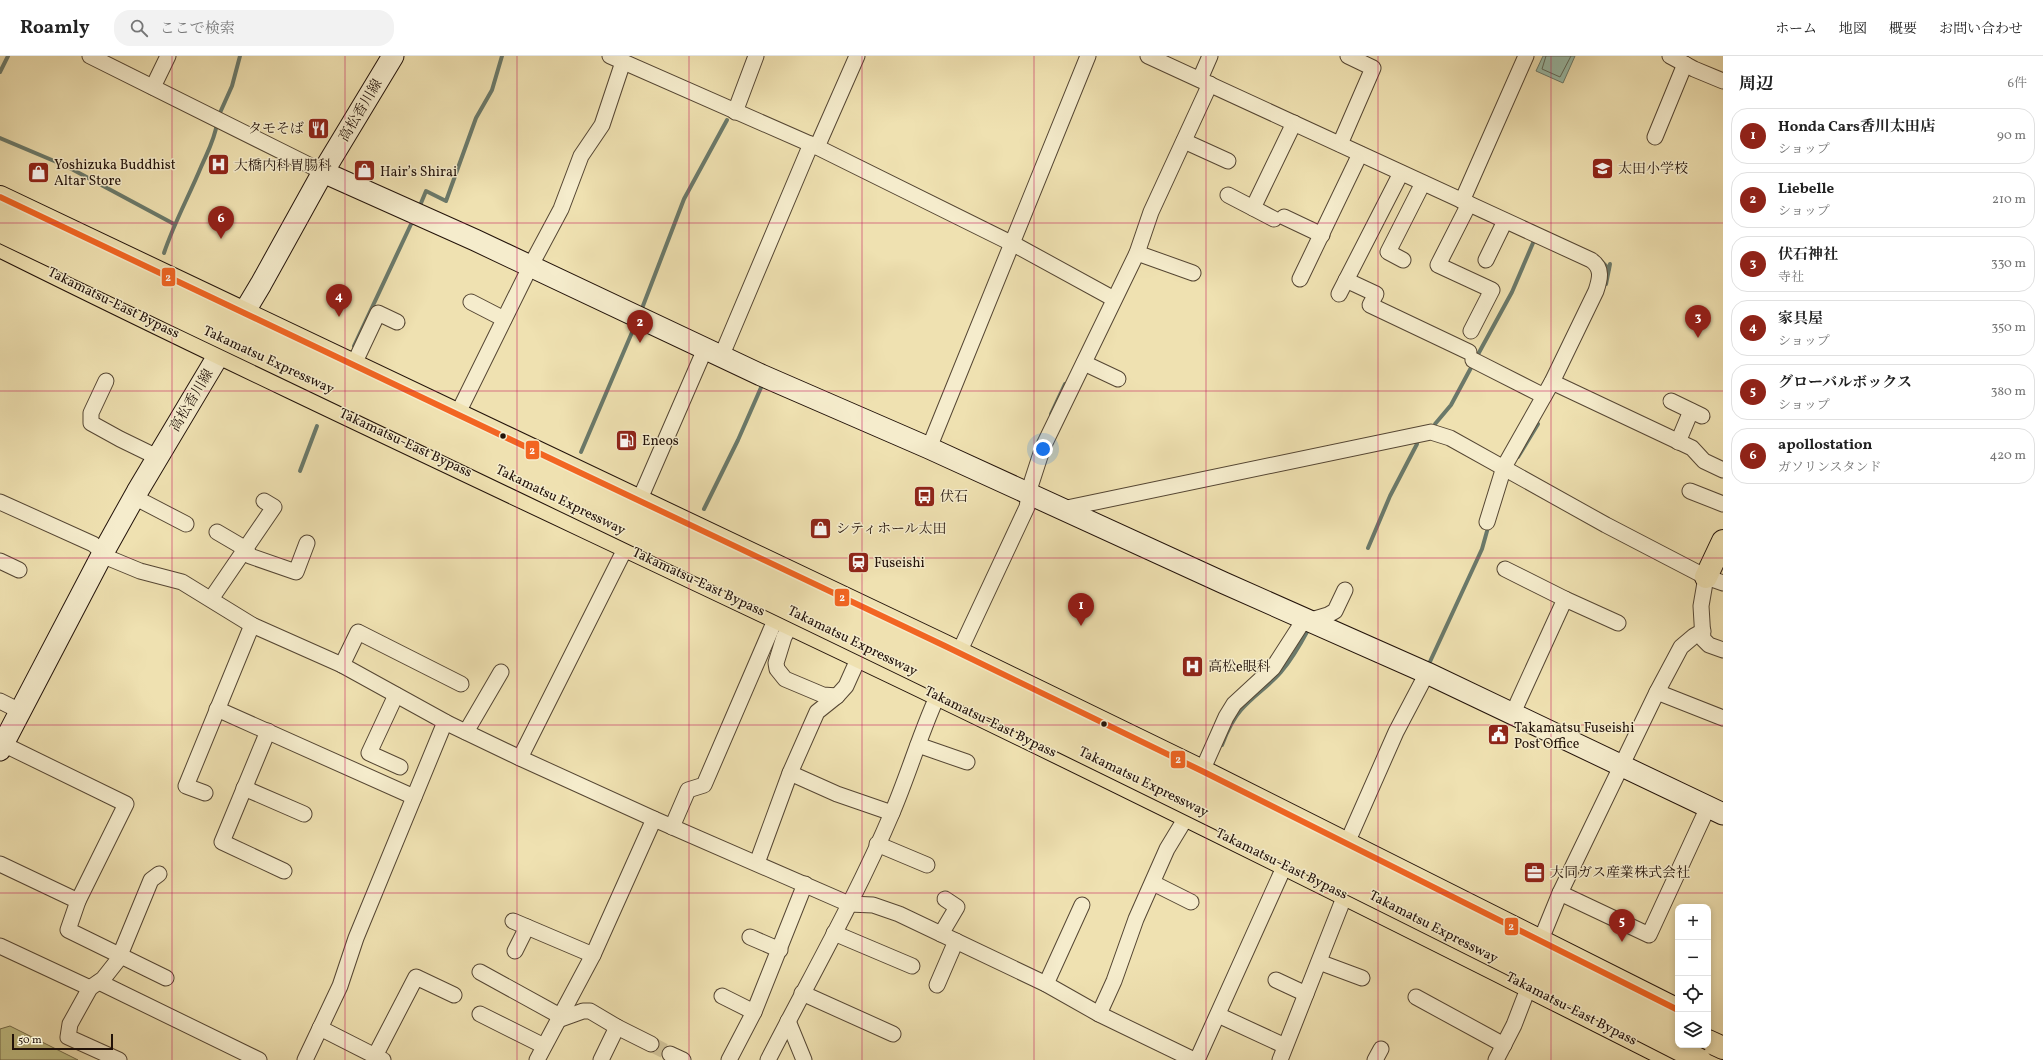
<!DOCTYPE html>
<html lang="ja">
<head>
<meta charset="utf-8">
<style>
  :root { --surface:#fff; --page:#f2f2f2; --text:#222; --muted:#767676; --line:#e0e0e0; --accent:#8f2418 }
  body { margin:0; font-family:Vollkorn,"Noto Serif JP",serif; background:var(--page); color:var(--text) }
  .controls { position:absolute; right:12px; bottom:12px; display:grid; overflow:hidden; border-radius:8px; box-shadow:0 2px 6px #0003 }
  .controls button { width:36px; height:36px; display:grid; place-items:center; padding:0; border:0; border-bottom:1px solid var(--line); background:var(--surface); color:var(--text); font:20px sans-serif }
  .scale { position:absolute; left:12px; bottom:10px; width:101px; box-sizing:border-box; padding-left:4px; border:2px solid #221209; border-top:0; font-size:11px; line-height:14px; white-space:nowrap; color:#221209; -webkit-text-stroke:3px #f5eccc; paint-order:stroke }
  .you { position:absolute; left:1043px; top:393px; width:14px; height:14px; margin:-10px; border:3px solid #fff; border-radius:50%; background:#1a73e8; box-shadow:0 0 0 6px #1a73e833 }
  .badge { display:grid; place-items:center; width:26px; height:26px; border-radius:50%; background:var(--accent); color:#fff; font-size:13px; font-weight:700 }
  .pin { position:absolute; translate:-50% -33px; filter:drop-shadow(0 1px 2px #0008) }
  .pin::after { content:''; position:absolute; top:21px; width:14px; height:12px; background:inherit; clip-path:polygon(0 0,100% 0,50% 100%) }
  .list { margin:0; padding:0; list-style:none }
  h2 { display:flex; justify-content:space-between; align-items:center; height:52px; margin:0; padding:0 16px; font-size:17px }
  h2 small { font-size:13px; font-weight:400; color:var(--muted) }
  .list li { display:grid; grid-template-columns:26px 1fr auto; gap:12px; align-items:center; box-sizing:border-box; height:56px; margin:0 8px 8px; padding:0 8px; border:1px solid var(--line); border-radius:16px }
  .list b { display:block; font-size:15px; white-space:nowrap }
  .list p { margin:0; font-size:13px; white-space:nowrap; color:var(--muted) }
  .list em { font-size:13px; font-style:normal; color:var(--muted) }
  .icon { flex:none; width:22px; height:22px; fill:none; stroke:currentColor; stroke-width:2; stroke-linecap:round; stroke-linejoin:round }
  .map { position:relative; flex:none; width:1723px; height:1004px; overflow:hidden }
  header { display:flex; align-items:center; gap:24px; box-sizing:border-box; height:56px; padding:0 20px; background:var(--surface); border-bottom:1px solid var(--line) }
  header strong { font-size:19px }
  nav { display:flex; gap:22px; margin-inline-start:auto; font-size:14px }
  .search { width:280px; height:36px; background:var(--page); display:flex; align-items:center; gap:10px; box-sizing:border-box; padding:0 14px; border-radius:16px; color:var(--muted); font-size:15px }
  main { display:flex }
  aside { flex:1; background:var(--surface) }
  .map>svg:first-child { display:block }
</style>
</head>
<body>
<header>
<strong>Roamly</strong>
<div class="search"><svg class="icon" aria-label="search" viewBox="0 0 24 24"><circle cx="10" cy="10" r="6"/><path d="M15 15l6 6"/></svg>ここで検索</div>
<nav><a>ホーム</a><a>地図</a><a>概要</a><a>お問い合わせ</a></nav>
</header>
<main>
<div class="map">
<svg width="1723" height="1004" viewBox="0 0 1723 1004">
  <rect width="100%" height="100%" fill="#efe1b1"/>
  <filter id="stains"><feTurbulence type="fractalNoise" baseFrequency=".005" numOctaves="4"/><feColorMatrix values="0 0 0 0 .2 0 0 0 0 .09 0 0 0 0 .02 0 0 0 .5 -.17"/></filter>
  <radialGradient id="worn" r=".72"><stop offset=".6" stop-color="#630" stop-opacity="0"/><stop offset="1" stop-color="#630" stop-opacity=".3"/></radialGradient>
  <polygon fill="#c1c086" stroke="#726948" points="10,970 78,1004 0,1004 0,973"/>
  <polygon fill="#9abeab" stroke="#6a796a" points="1543,0 1575,0 1563,27 1536,15"/>
  <g fill="none" stroke-linecap="round" stroke-linejoin="round">
    <polyline stroke="#5e685a" stroke-width="1" points="1546,0 1542,13 1560,21 1571,0"/>
    <g stroke="#6a796a" stroke-width="4">
      <polyline points="0,16 8,0"/>
      <polyline points="219,59 232,30 240,0"/>
      <polyline points="0,82 66,110 174,168"/>
      <polyline points="419,152 426,135 446,145 476,62 492,34 502,0"/>
      <path d="M164,197C174,167 189,140 201,111C207,97 215,83 217,67"/>
      <polyline points="1601,205 1609,213"/>
      <polyline points="1606,228 1610,208"/>
      <polyline points="641,255 684,143 727,64"/>
      <polyline points="354,290 413,164"/>
      <polyline points="1476,302 1512,236 1533,187"/>
      <polyline points="1051,358 1065,328"/>
      <polyline points="1435,368 1451,349 1473,308"/>
      <polyline points="581,396 636,267"/>
      <polyline points="1518,401 1538,368"/>
      <polyline points="300,415 317,370"/>
      <polyline points="704,453 738,384 763,327"/>
      <polyline points="1368,492 1390,440 1417,388"/>
      <polyline points="1428,610 1482,493 1489,468"/>
      <path d="M1222,689C1227,676 1232,664 1241,654C1253,640 1269,630 1281,616C1292,603 1300,589 1308,574L1310,575"/>
    </g>
    <polyline stroke="#d0c298" stroke-width="15" stroke-dasharray="15 8" stroke-linecap="butt" points="651,988 670,998"/>
    <defs>
      <g id="street">
        <polyline points="90,0 323,116"/>
        <polyline points="610,0 817,91 1019,191 1114,243"/>
        <path d="M1148,0L1591,204C1603,212 1600,223 1596,235L1552,326L1504,411L1487,466"/>
        <polyline points="1670,0 1694,13 1723,25"/>
        <polyline points="1200,23 1210,0"/>
        <polyline points="153,31 168,0"/>
        <polyline points="735,56 756,0"/>
        <polyline points="1655,81 1685,8"/>
        <polyline points="1184,85 1228,105"/>
        <polyline points="1340,88 1373,12 1348,0"/>
        <polyline points="817,91 857,0"/>
        <polyline points="1228,139 1253,152 1294,67"/>
        <polyline points="1462,145 1526,0"/>
        <polyline points="1469,148 1438,209 1492,234 1471,275"/>
        <polyline points="1253,152 1274,163"/>
        <polyline points="1284,161 1322,179"/>
        <polyline points="1137,197 1193,217"/>
        <polyline points="1403,204 1388,196 1423,127"/>
        <polyline points="1486,204 1505,165"/>
        <polyline points="1300,223 1360,98"/>
        <polyline points="1346,224 1376,238 1370,249 1469,296"/>
        <polyline points="1339,238 1401,117"/>
        <polyline points="471,246 504,263"/>
        <polyline points="721,301 811,88"/>
        <polyline points="1473,304 1544,340"/>
        <polyline points="1084,307 1118,323"/>
        <polyline points="353,310 378,257 397,266"/>
        <polyline points="106,325 91,357 91,367 120,383 157,401"/>
        <polyline points="1552,326 1692,392 1704,405 1723,414"/>
        <polyline points="1671,345 1702,360"/>
        <polyline points="457,359 530,211 561,153 581,100 602,69 623,6"/>
        <polyline points="1678,386 1691,355"/>
        <polyline points="929,392 1088,0"/>
        <polyline points="1690,435 1723,448"/>
        <polyline points="134,441 186,468"/>
        <polyline points="639,445 705,293"/>
        <polyline points="0,446 93,488 111,503 140,515 182,526 252,569 342,609 449,668 520,702 654,763 849,848 873,849 899,858 1046,928 1099,958 1194,1004"/>
        <polyline points="1062,453 1431,376 1450,382 1606,469 1706,521 1723,527"/>
        <polyline points="217,476 246,493 250,500 296,516 307,487"/>
        <polyline points="0,505 19,514"/>
        <polyline points="1505,513 1565,543"/>
        <polyline points="1706,521 1701,550 1703,583 1709,589 1723,594"/>
        <polyline points="211,543 274,451 264,445"/>
        <polyline points="791,569 784,581 776,607 777,613 785,623 823,639 837,640"/>
        <polyline points="955,605 1027,451 1031,428 1043,391 1137,197 1151,156 1210,28"/>
        <polyline points="342,609 358,576 461,628"/>
        <polyline points="1657,636 1723,662"/>
        <polyline points="396,639 369,697 400,711"/>
        <polyline points="0,645 20,655"/>
        <polyline points="217,653 414,741"/>
        <polyline points="1512,659 1565,543 1618,567"/>
        <polyline points="268,675 222,786 284,815"/>
        <polyline points="466,676 501,616"/>
        <polyline points="3,688 126,748 78,845"/>
        <polyline points="918,689 967,706"/>
        <polyline points="520,702 626,491"/>
        <polyline points="1202,715 1226,661 1234,648 1273,612 1300,570 1308,565 1328,559 1335,555 1345,534"/>
        <polyline points="790,717 837,738 892,757"/>
        <polyline points="244,732 304,758"/>
        <polyline points="205,737 186,730 252,569"/>
        <polyline points="672,771 688,734 704,729 776,562"/>
        <polyline points="1347,787 1396,676 1427,617"/>
        <polyline points="877,788 927,809"/>
        <polyline points="757,807 790,717 817,656 837,640 846,630 859,601"/>
        <polyline points="0,808 78,845 68,874 166,922"/>
        <polyline points="1153,827 1191,846"/>
        <polyline points="1560,837 1649,879 1708,751"/>
        <polyline points="513,865 593,899"/>
        <polyline points="834,877 912,910"/>
        <polyline points="941,878 957,851 945,843"/>
        <polyline points="750,881 780,894"/>
        <polyline points="1540,886 1560,837 1657,636 1681,591 1694,580 1703,575"/>
        <polyline points="0,890 90,932"/>
        <polyline points="515,895 527,871"/>
        <polyline points="1319,906 1362,922"/>
        <polyline points="480,916 560,960"/>
        <polyline points="1276,924 1306,938"/>
        <polyline points="99,926 259,1004"/>
        <polyline points="1046,928 1082,849"/>
        <polyline points="937,929 956,885"/>
        <polyline points="802,937 893,978"/>
        <polyline points="722,940 754,956"/>
        <polyline points="1416,941 1504,989"/>
        <polyline points="480,958 544,990"/>
        <polyline points="1099,958 1114,925 1136,863 1167,793 1187,760"/>
        <polyline points="1218,959 1285,990"/>
        <polyline points="558,964 583,955 590,955 617,971 651,988"/>
        <polyline points="788,965 804,1004"/>
        <polyline points="320,972 383,1004"/>
        <polyline points="670,998 683,1004"/>
        <polyline points="375,1000 416,921 454,939"/>
        <polyline points="119,1004 68,981 70,968 90,932 103,923 118,904 151,824 159,818"/>
        <polyline points="305,1004 340,930 356,882 445,666"/>
        <polyline points="537,1004 593,899 654,763"/>
        <polyline points="601,1004 617,971"/>
        <polyline points="729,1004 754,956 805,828"/>
        <path d="M768,1004C810,922 856,842 892,757C910,715 922,671 942,630"/>
        <polyline points="1197,1004 1285,809"/>
        <polyline points="1280,1004 1345,839"/>
        <polyline points="1375,1004 1381,993"/>
        <polyline points="1496,1004 1514,969 1529,930"/>
      </g>
      <g id="secondary">
        <polyline points="323,116 475,184 761,319 929,392 1224,527 1427,617 1723,758"/>
        <polyline points="0,694 103,497 137,436 261,228 323,116 393,0"/>
      </g>
      <polyline id="primary" points="1706,521 1723,485"/>
      <g id="highway">
        <polyline points="0,141 945,590 1202,715 1678,954"/>
        <path d="M0,190C310,344 625,488 937,638C1184,757 1430,880 1675,1004"/>
        <polyline points="1708,985 1723,992"/>
      </g>
    </defs>
    <use href="#street" stroke="#554633" stroke-width="17"/>
    <use href="#secondary" stroke="#221209" stroke-width="23"/>
    <use href="#primary" stroke="#221209" stroke-width="24"/>
    <use href="#highway" stroke="#221209" stroke-width="24"/>
    <use href="#street" stroke="#f5eccc" stroke-width="15"/>
    <use href="#secondary" stroke="#f5eccc" stroke-width="21"/>
    <use href="#primary" stroke="#efe1b1" stroke-width="22"/>
    <use href="#highway" stroke="#efe1b1" stroke-width="22"/>
    <defs>
      <g id="highway-bridge">
        <path d="M0,155C358,326 718,494 1074,668C1276,767 1477,868 1678,969"/>
        <path d="M0,175C569,447 1139,717 1700,1004"/>
      </g>
    </defs>
    <use href="#highway-bridge" stroke="#221209" stroke-width="24" stroke-linecap="butt"/>
    <use href="#highway-bridge" stroke="#efe1b1" stroke-width="22"/>
    <defs>
      <polyline id="bus-1" points="0,141 945,590 1202,715 1678,954"/>
    </defs>
    <use href="#bus-1" stroke="#f5eccc" stroke-width="9"/>
    <use href="#bus-1" stroke="#f26522" stroke-width="6"/>
  </g>
  <path fill="none" stroke="#c2185b" stroke-width="1" stroke-opacity="0.55" d="M172,0V1004M345,0V1004M517,0V1004M689,0V1004M862,0V1004M1034,0V1004M1206,0V1004M1378,0V1004M1551,0V1004M0,167H1723M0,335H1723M0,502H1723M0,669H1723M0,837H1723"/>
  <defs>
    <symbol id="restaurant-square" viewBox="-11 -11 22 22"><rect x="-9" y="-9" width="18" height="18" rx="4" fill="#8f2418" stroke="#f5eccc"/><path d="M-5-6h1v4h1v-4h1v4h1v-4h1v5L-1.5 .5V6h-2V.5L-5-1ZM5-6V6H3V1.5H1.5Q1.5-4 5-6Z" fill="#fff"/></symbol>
    <symbol id="hospital-square" viewBox="-11 -11 22 22"><rect x="-9" y="-9" width="18" height="18" rx="4" fill="#8f2418" stroke="#f5eccc"/><path d="M-5-5h3v3.5h4V-5h3V5h-3V1.5h-4V5h-3Z" fill="#fff"/></symbol>
    <symbol id="school-square" viewBox="-11 -11 22 22"><rect x="-9" y="-9" width="18" height="18" rx="4" fill="#8f2418" stroke="#f5eccc"/><path d="M0-5L7-2L0 1L-7-2ZM-4 1L0 2.5L4 1V4Q0 6-4 4Z" fill="#fff"/></symbol>
    <symbol id="shop-square" viewBox="-11 -11 22 22"><rect x="-9" y="-9" width="18" height="18" rx="4" fill="#8f2418" stroke="#f5eccc"/><path d="M-5-2.5h2.3a2.7 3.5 0 0 1 5.4 0H5L5.5 6h-11ZM-1.5-2.5h3a1.5 2.3 0 0 0-3 0Z" fill="#fff"/></symbol>
    <symbol id="fuel-square" viewBox="-11 -11 22 22"><rect x="-9" y="-9" width="18" height="18" rx="4" fill="#8f2418" stroke="#f5eccc"/><path d="M-5.5-6h7V0h2V4h1.3V-2.5L3-4.5l.8-.8L6-3V5H2.5V1h-1V6h-7ZM-4.2-4.7v3.2H.2V-4.7Z" fill="#fff"/></symbol>
    <symbol id="bus-square" viewBox="-11 -11 22 22"><rect x="-9" y="-9" width="18" height="18" rx="4" fill="#8f2418" stroke="#f5eccc"/><path d="M-5-6H5V4H4V6H2V4H-2V6H-4V4H-5ZM-3.5-4V0h7V-4ZM-3.5 1.2v1.5H-2V1.2ZM2 1.2v1.5H3.5V1.2Z" fill="#fff"/></symbol>
    <symbol id="station-square" viewBox="-11 -11 22 22"><rect x="-9" y="-9" width="18" height="18" rx="4" fill="#8f2418" stroke="#f5eccc"/><path d="M-3-6H3Q5-6 5-4V2Q5 4 3 4L4.5 6H3L1.5 4h-3L-3 6H-4.5L-3 4Q-5 4-5 2V-4Q-5-6-3-6ZM-3.5-4v3h7v-3ZM-3.5 1v1.5H-2V1ZM2 1v1.5H3.5V1Z" fill="#fff"/></symbol>
    <symbol id="civic-square" viewBox="-11 -11 22 22"><rect x="-9" y="-9" width="18" height="18" rx="4" fill="#8f2418" stroke="#f5eccc"/><path d="M-.6-6.5H3V-4.5H.6V-3L4-1V1h2V6H-6V1h2V-1L-.6-3ZM-1.2 2.5V6h2.4V2.5Z" fill="#fff"/></symbol>
    <symbol id="office-square" viewBox="-11 -11 22 22"><rect x="-9" y="-9" width="18" height="18" rx="4" fill="#8f2418" stroke="#f5eccc"/><path d="M-6-3h4V-5.5h4V-3h4V5H-6ZM-1-4.5V-3h2v-1.5ZM-6 0V1H6V0Z" fill="#fff"/></symbol>
  </defs>
  <g fill-rule="evenodd">
    <use href="#restaurant-square" x="306" y="60" width="25" height="25"/>
    <use href="#hospital-square" x="206" y="96" width="25" height="25"/>
    <use href="#school-square" x="1590" y="100" width="25" height="25"/>
    <use href="#shop-square" x="352" y="102" width="25" height="25"/>
    <use href="#shop-square" x="26" y="104" width="25" height="25"/>
    <use href="#fuel-square" x="614" y="372" width="25" height="25"/>
    <use href="#bus-square" x="912" y="428" width="25" height="25"/>
    <use href="#shop-square" x="808" y="460" width="25" height="25"/>
    <use href="#station-square" x="846" y="494" width="25" height="25"/>
    <use href="#hospital-square" x="1180" y="598" width="25" height="25"/>
    <use href="#civic-square" x="1486" y="666" width="25" height="25"/>
    <use href="#office-square" x="1522" y="804" width="25" height="25"/>
  </g>
  <g fill="#221209" stroke="#f5eccc" stroke-width="1.5">
    <circle cx="503" cy="380" r="3.5"/>
    <circle cx="1104" cy="668" r="3.5"/>
  </g>
  <g text-anchor="middle" stroke-width="3" stroke-linejoin="round" paint-order="stroke">
    <g font-size="14" fill="#221209" stroke="#f5eccc">
      <text transform="translate(360 54) rotate(-59)" y="5">高松香川線</text>
      <text transform="translate(114 246) rotate(26)" y="5">Takamatsu-East Bypass</text>
      <text transform="translate(269 303) rotate(25)" y="5">Takamatsu Expressway</text>
      <text transform="translate(191 344) rotate(-59)" y="5">高松香川線</text>
      <text transform="translate(406 386) rotate(25)" y="5">Takamatsu-East Bypass</text>
      <text transform="translate(561 443) rotate(26)" y="5">Takamatsu Expressway</text>
      <text transform="translate(699 525) rotate(25)" y="5">Takamatsu-East Bypass</text>
      <text transform="translate(853 584) rotate(26)" y="5">Takamatsu Expressway</text>
      <text transform="translate(991 665) rotate(26)" y="5">Takamatsu-East Bypass</text>
      <text transform="translate(1144 725) rotate(26)" y="5">Takamatsu Expressway</text>
      <text transform="translate(1282 807) rotate(26)" y="5">Takamatsu-East Bypass</text>
      <text transform="translate(1434 870) rotate(27)" y="5">Takamatsu Expressway</text>
      <text transform="translate(1572 952) rotate(27)" y="5">Takamatsu-East Bypass</text>
    </g>
    <g font-size="14" fill="#221209" stroke="#f5eccc" text-anchor="start">
      <text x="304" y="77" text-anchor="end">タモそば</text>
      <text x="54" y="113">Yoshizuka Buddhist<tspan x="54" dy="16">Altar Store</tspan></text>
      <text x="234" y="114">大橋内科胃腸科</text>
      <text x="1618" y="117">太田小学校</text>
      <text x="380" y="120">Hair’s Shirai</text>
      <text x="642" y="389">Eneos</text>
      <text x="940" y="445">伏石</text>
      <text x="836" y="477">シティホール太田</text>
      <text x="874" y="511">Fuseishi</text>
      <text x="1208" y="615">高松e眼科</text>
      <text x="1514" y="676">Takamatsu Fuseishi<tspan x="1514" dy="16">Post Office</tspan></text>
      <text x="1550" y="821">大同ガス産業株式会社</text>
    </g>
  </g>
  <g stroke="#f5eccc" stroke-width="1.5">
    <rect x="161" y="211" width="15" height="20" rx="4" fill="#f26522"/>
    <rect x="525" y="384" width="15" height="20" rx="4" fill="#f26522"/>
    <rect x="834" y="532" width="16" height="19" rx="4" fill="#f26522"/>
    <rect x="1170" y="694" width="16" height="19" rx="4" fill="#f26522"/>
    <rect x="1504" y="861" width="15" height="19" rx="4" fill="#f26522"/>
  </g>
  <g font-size="11" text-anchor="middle" font-weight="bold" fill="#fff">
    <text x="168" y="225">2</text>
    <text x="532" y="398">2</text>
    <text x="842" y="545">2</text>
    <text x="1178" y="707">2</text>
    <text x="1511" y="874">2</text>
  </g>
  <rect width="100%" height="100%" filter="url(#stains)"/>
  <rect width="100%" height="100%" fill="url(#worn)"/>
</svg>
<div class="controls">
<button>+</button>
<button>−</button>
<button><svg class="icon" aria-label="locate" viewBox="0 0 24 24"><circle cx="12" cy="12" r="6"/><path d="M12 2v4M12 18v4M2 12h4M18 12h4"/></svg></button>
<button><svg class="icon" aria-label="layers" viewBox="0 0 24 24"><path d="M12 4l9 5-9 5-9-5zM3 14l9 5 9-5"/></svg></button>
</div>
<div class="scale">50 m</div>
<div class="you"></div>
<div class="pin badge" style="left:1081px;top:570px">1</div>
<div class="pin badge" style="left:640px;top:287px">2</div>
<div class="pin badge" style="left:1698px;top:282px">3</div>
<div class="pin badge" style="left:339px;top:261px">4</div>
<div class="pin badge" style="left:1622px;top:886px">5</div>
<div class="pin badge" style="left:221px;top:183px">6</div>
</div>
<aside>
<h2>周辺<small>6件</small></h2>
<ul class="list">
<li><span class="badge">1</span><div><b>Honda Cars香川太田店</b><p>ショップ</p></div><em>90 m</em></li>
<li><span class="badge">2</span><div><b>Liebelle</b><p>ショップ</p></div><em>210 m</em></li>
<li><span class="badge">3</span><div><b>伏石神社</b><p>寺社</p></div><em>330 m</em></li>
<li><span class="badge">4</span><div><b>家具屋</b><p>ショップ</p></div><em>350 m</em></li>
<li><span class="badge">5</span><div><b>グローバルボックス</b><p>ショップ</p></div><em>380 m</em></li>
<li><span class="badge">6</span><div><b>apollostation</b><p>ガソリンスタンド</p></div><em>420 m</em></li>
</ul>
</aside>
</main>
</body>
</html>
